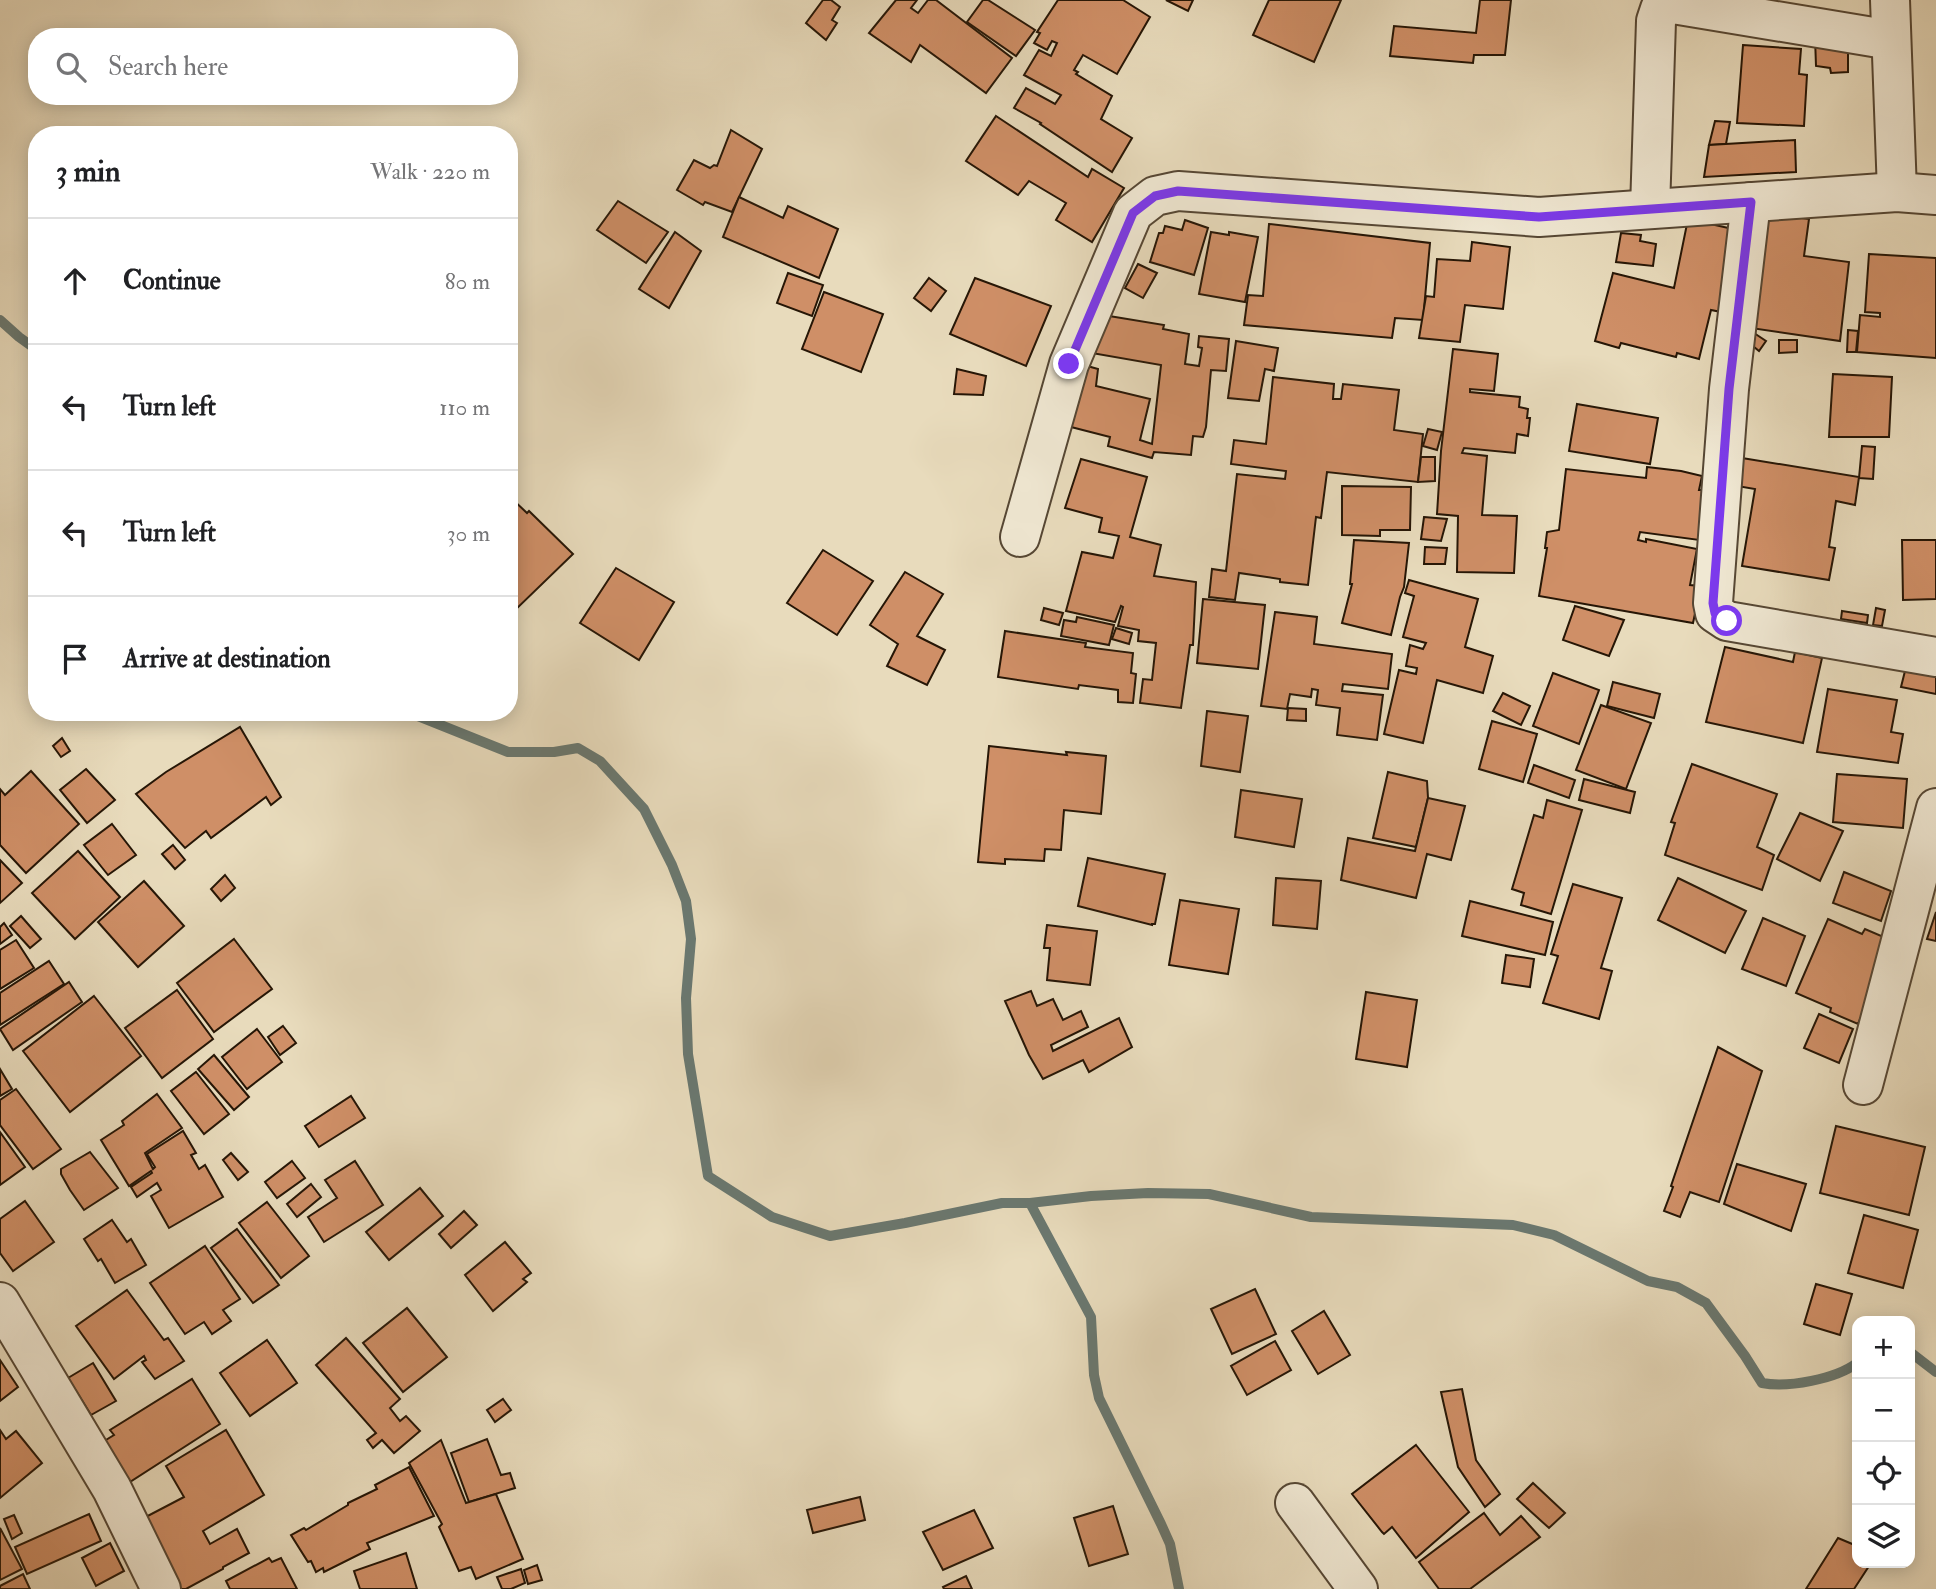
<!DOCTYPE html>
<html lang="en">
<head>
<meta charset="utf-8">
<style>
  :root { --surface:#fff; --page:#f2f2f2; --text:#202124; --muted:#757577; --line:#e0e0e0 }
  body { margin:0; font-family:"IM FELL Double Pica",serif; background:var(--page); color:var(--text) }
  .controls { position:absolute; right:21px; bottom:21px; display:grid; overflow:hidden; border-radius:14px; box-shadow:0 4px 18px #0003 }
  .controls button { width:63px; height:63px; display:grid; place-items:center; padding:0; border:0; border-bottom:2px solid var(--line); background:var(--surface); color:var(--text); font:35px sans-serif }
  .stop { position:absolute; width:21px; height:21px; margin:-16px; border:5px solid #7c3aed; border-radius:50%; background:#fff }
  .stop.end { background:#7c3aed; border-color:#fff; box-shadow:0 2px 7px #0008 }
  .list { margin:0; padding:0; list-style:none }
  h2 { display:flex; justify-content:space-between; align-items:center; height:91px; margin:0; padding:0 28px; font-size:30px }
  h2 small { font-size:23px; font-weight:400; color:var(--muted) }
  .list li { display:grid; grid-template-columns:46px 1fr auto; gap:21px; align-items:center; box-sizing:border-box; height:126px; padding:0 28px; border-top:2px solid var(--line) }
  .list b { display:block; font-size:26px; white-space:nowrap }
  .list em { font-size:23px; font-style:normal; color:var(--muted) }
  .icon { flex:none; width:38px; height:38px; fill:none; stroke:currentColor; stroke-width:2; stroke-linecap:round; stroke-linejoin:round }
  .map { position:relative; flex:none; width:1936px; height:1589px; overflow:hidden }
  .search { position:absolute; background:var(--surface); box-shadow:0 4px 18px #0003; left:28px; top:28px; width:490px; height:77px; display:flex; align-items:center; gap:18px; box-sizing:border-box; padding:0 24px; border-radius:28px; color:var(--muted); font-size:26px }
  .panel { position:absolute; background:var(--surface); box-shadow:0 4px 18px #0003; left:28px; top:126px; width:490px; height:595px; border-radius:28px }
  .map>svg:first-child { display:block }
</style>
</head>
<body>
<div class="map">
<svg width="1936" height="1589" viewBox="0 0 1936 1589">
  <rect width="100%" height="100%" fill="#e8dbbc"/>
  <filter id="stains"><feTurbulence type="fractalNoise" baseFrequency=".00286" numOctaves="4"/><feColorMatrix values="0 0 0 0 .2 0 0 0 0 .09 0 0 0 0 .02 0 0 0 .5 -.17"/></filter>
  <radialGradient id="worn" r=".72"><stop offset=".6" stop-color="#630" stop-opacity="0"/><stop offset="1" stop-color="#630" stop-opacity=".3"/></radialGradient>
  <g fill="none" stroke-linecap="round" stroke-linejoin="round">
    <g stroke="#6a7870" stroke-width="10">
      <polyline points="0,320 19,337 37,350"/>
      <path d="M408,712L508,752H554L578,748L600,761L644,809L672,865L686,901L691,939L686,998L688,1054L708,1176L772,1217L830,1236L905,1223L1002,1203H1030L1091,1196L1148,1193L1209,1194L1311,1217L1513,1225L1554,1235L1648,1281L1677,1287L1706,1303L1745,1356L1762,1383C1788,1388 1836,1379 1857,1363"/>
      <polyline points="1030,1203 1091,1317 1094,1375 1099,1398 1161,1524 1170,1544 1179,1589"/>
      <polyline points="1910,1352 1936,1372"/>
    </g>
  </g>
  <g fill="#cf8f67" stroke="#261606" stroke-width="2">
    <polygon points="823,0 831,0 840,7 832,20 837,23 826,40 806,23"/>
    <polygon points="896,0 917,0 911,8 918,13 928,0 936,0 1012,58 986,93 920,45 911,62 869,33"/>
    <polygon points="983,0 988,0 1035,30 1016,56 967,22"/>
    <polygon points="1058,0 1123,0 1150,17 1117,74 1083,55 1074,70 1078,72 1076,74 1112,96 1101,119 1132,138 1112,172 1040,124 1041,123 1014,108 1026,88 1055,104 1061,95 1024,75 1039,50 1051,56 1057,43 1052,41 1047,50 1034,43 1040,33 1037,32"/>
    <polygon points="1166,0 1193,0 1188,11"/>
    <polygon points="1269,0 1341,0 1314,62 1253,35"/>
    <polygon points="1480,0 1511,0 1505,55 1474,55 1473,63 1390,56 1394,26 1476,33"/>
    <polygon points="1815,37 1848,39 1848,72 1831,73 1830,68 1816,66"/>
    <polygon points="1743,45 1801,49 1799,74 1807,75 1804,126 1737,123"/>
    <polygon points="996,116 1088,177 1092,169 1124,188 1092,242 1056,220 1066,203 1029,181 1018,195 966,161"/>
    <polygon points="1715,121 1730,122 1726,144 1709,145"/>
    <polygon points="731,130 762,149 732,212 705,202 703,205 677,190 694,160 710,168 714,165 717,166"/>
    <polygon points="1795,140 1796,172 1704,177 1709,145"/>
    <polygon points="739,197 783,218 788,206 838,229 819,278 723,237"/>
    <polygon points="618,201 668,232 646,263 597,230"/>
    <polygon points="1761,212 1809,219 1804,256 1849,262 1840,341 1744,327"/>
    <polygon points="1688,219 1742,231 1726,313 1711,310 1699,359 1677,353 1676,357 1621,343 1619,348 1595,341 1613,273 1674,288"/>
    <polygon points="1185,220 1208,228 1194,275 1150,262 1159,233 1163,233 1165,226 1182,230"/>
    <polygon points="1269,224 1430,243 1423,320 1395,318 1392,338 1244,325 1248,295 1263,296"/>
    <polygon points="675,232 701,251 669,308 639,289"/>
    <polygon points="1211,232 1229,235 1229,232 1258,237 1245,302 1199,294"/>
    <polygon points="1621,233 1641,235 1640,241 1656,244 1653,266 1616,262"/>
    <polygon points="1472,242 1510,247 1503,309 1465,305 1460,342 1419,338 1426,296 1434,297 1437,259 1470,261"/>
    <polygon points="1869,254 1936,258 1936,358 1857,352 1860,315 1880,317 1880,313 1865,312"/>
    <polygon points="1138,264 1157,273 1143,298 1125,288"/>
    <polygon points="788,273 823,285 812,316 777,303"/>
    <polygon points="929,278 946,291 931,311 914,298"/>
    <polygon points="975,278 1051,306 1026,366 950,334"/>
    <polygon points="824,292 883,314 861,372 802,349"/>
    <polygon points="1097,314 1164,325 1163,329 1189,334 1185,364 1199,366 1202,348 1198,347 1199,336 1229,339 1226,371 1211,370 1206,427 1203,437 1193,436 1191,455 1154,452 1152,458 1108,446 1110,437 1071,427 1083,384 1080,364 1098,369 1096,386 1150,399 1140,440 1152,444 1161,365 1086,352"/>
    <polygon points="1848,330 1858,331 1856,352 1847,352"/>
    <polygon points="1754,333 1766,341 1759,351 1748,342"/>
    <polygon points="1779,340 1797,340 1797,352 1779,353"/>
    <polygon points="1236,341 1278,348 1274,371 1265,369 1259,401 1228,398"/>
    <polygon points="1453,349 1498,354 1494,391 1470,389 1470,392 1520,397 1519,407 1528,409 1527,418 1530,418 1528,436 1517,434 1515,453 1464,448 1462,453 1487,456 1482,515 1517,516 1514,573 1457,572 1458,516 1437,514 1441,451"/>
    <polygon points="957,369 986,376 983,395 954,394"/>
    <polygon points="1833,374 1892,377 1889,437 1829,437"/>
    <polygon points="1273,377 1334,384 1333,399 1341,399 1343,384 1399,390 1394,430 1423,434 1418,482 1327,472 1321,518 1316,517 1308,585 1280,582 1280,579 1239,573 1235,600 1209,597 1212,569 1226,571 1237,474 1285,479 1286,471 1231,464 1234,440 1266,444"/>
    <polygon points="1577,404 1658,418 1650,464 1569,451"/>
    <polygon points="1428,429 1442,432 1437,450 1423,446"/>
    <polygon points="1862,446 1875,447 1873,479 1859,478"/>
    <polygon points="1421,457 1435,457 1435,481 1418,482"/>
    <polygon points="1742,458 1859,477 1855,505 1836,501 1829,547 1835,548 1829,580 1742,566 1755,489 1737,486"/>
    <polygon points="1081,459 1147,477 1130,537 1161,545 1154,576 1196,582 1193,645 1190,645 1181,708 1140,703 1143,679 1152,680 1156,643 1138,641 1139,630 1118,626 1123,607 1121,606 1115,622 1066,611 1082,552 1113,558 1119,536 1099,532 1102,518 1065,508"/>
    <polygon points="1647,467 1681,471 1702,476 1699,490 1706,490 1699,540 1640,532 1638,540 1646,542 1646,539 1697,549 1690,585 1701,586 1693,623 1539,596 1547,548 1545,548 1547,532 1559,530 1566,469 1646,478"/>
    <polygon points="1342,486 1411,487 1410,530 1380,530 1380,536 1342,535"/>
    <polygon points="509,496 527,513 529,511 573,554 509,616"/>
    <polygon points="1424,517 1447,519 1441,541 1421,539"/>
    <polygon points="1354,540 1409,543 1404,587 1400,597 1391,635 1342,623 1352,584 1350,584"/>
    <polygon points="1902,540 1936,540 1936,599 1903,600"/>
    <polygon points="1425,547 1447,548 1445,564 1424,564"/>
    <polygon points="823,550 873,581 837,635 787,603"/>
    <polygon points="616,568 674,602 639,660 580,623"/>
    <polygon points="905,572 943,594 917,636 945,650 927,685 887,666 898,644 870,625"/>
    <polygon points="1409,580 1478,599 1465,647 1493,656 1483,693 1437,680 1423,743 1384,734 1399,670 1416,674 1417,668 1406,666 1410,645 1423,649 1426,643 1403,637 1414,596 1405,593"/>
    <polygon points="1203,599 1265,605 1258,669 1197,663"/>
    <polygon points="1575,606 1624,620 1609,656 1563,640"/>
    <polygon points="1044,608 1063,613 1059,625 1041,620"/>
    <polygon points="1876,608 1885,610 1882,626 1873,625"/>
    <polygon points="1842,611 1868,615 1867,623 1841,619"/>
    <polygon points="1275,612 1317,617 1314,644 1392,654 1388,689 1343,684 1342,691 1383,695 1377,740 1337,735 1340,708 1316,705 1318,690 1312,689 1311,697 1290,694 1287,709 1261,706"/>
    <polygon points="1077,617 1114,625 1109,645 1061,636 1064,620 1076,622"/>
    <polygon points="1116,628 1132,633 1129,644 1112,639"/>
    <polygon points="1005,631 1086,643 1085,647 1133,653 1131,673 1136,674 1133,703 1118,702 1118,690 1079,685 1078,689 998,677"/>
    <polygon points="1725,647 1793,662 1795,652 1822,658 1803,743 1706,722"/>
    <polygon points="1908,659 1936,666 1936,694 1901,687"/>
    <polygon points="1553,673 1599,690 1579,744 1533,726"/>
    <polygon points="1613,682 1660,694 1654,718 1607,706"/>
    <polygon points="1828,689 1897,700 1891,732 1903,734 1898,763 1817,752"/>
    <polygon points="1503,693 1530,706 1521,725 1493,711"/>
    <polygon points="1601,705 1651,723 1626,789 1576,770"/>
    <polygon points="1288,708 1306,709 1306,721 1287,720"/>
    <polygon points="1207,711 1248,716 1240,772 1201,766"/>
    <polygon points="1492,721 1537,734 1523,782 1479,769"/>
    <polygon points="240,727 281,797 271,805 266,797 211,838 206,831 185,848 136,794 166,772"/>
    <polygon points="62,738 70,751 61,757 53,746"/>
    <polygon points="989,746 1067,755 1066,752 1106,756 1101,814 1064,810 1061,850 1045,849 1044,861 1005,859 1005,864 978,862"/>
    <polygon points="1692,764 1777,794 1757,847 1774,855 1762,890 1665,855 1675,823 1671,822"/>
    <polygon points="1534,765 1575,780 1569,798 1528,783"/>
    <polygon points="86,769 115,800 87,823 60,790"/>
    <polygon points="31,771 79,824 26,873 0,845 0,789 5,795"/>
    <polygon points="1388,772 1427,781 1428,798 1416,847 1373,838"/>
    <polygon points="1837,774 1907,779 1903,828 1833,822"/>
    <polygon points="1584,779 1635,792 1630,813 1579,800"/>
    <polygon points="1241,790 1302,799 1294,847 1235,837"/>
    <polygon points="1428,798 1465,806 1451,860 1427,854 1416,898 1341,880 1348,838 1415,851"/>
    <polygon points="1547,800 1582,810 1551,914 1521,905 1524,893 1512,889 1534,815 1543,818"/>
    <polygon points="1800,813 1843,831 1820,881 1777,859"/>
    <polygon points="112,824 136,855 108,875 84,845"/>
    <polygon points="173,845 185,860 175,869 162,854"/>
    <polygon points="78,851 120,897 75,939 32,893"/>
    <polygon points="1088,858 1165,874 1155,924 1152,924 1152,925 1078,906"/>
    <polygon points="0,860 22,883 0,903"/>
    <polygon points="1844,872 1891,891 1881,921 1833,903"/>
    <polygon points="225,875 235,888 221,901 211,889"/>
    <polygon points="1276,878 1321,881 1317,929 1273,925"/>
    <polygon points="1678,878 1746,911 1725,953 1658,920"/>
    <polygon points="144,881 184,926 138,967 98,922"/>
    <polygon points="1573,884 1622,898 1601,968 1612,971 1599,1019 1543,1003 1558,956 1551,954"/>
    <polygon points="1180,900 1239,909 1228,974 1169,965"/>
    <polygon points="1470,901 1553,922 1545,955 1462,936"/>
    <polygon points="1936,912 1936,941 1927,939"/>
    <polygon points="21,916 41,939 30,948 10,926"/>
    <polygon points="1763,918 1805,936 1786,986 1742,969"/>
    <polygon points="1828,919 1862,934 1865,929 1893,941 1858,1024 1830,1012 1831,1008 1796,993"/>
    <polygon points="4,923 12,935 0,944 0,927"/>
    <polygon points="1047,925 1097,931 1090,985 1047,980 1050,948 1044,948"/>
    <polygon points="234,939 272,989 214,1032 177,983"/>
    <polygon points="16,940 34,968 0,989 0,950"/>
    <polygon points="1506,955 1534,959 1530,987 1502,983"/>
    <polygon points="49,961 64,984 0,1025 0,993"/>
    <polygon points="69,982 82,1002 13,1050 0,1029"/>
    <polygon points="177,990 213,1039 162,1078 125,1028"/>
    <polygon points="1031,991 1037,1006 1053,999 1063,1020 1081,1011 1088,1027 1051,1045 1053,1051 1119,1018 1132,1047 1089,1072 1083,1060 1043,1079 1029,1055 1005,1001"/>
    <polygon points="1366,992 1417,1000 1407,1067 1356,1059"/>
    <polygon points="94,996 141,1056 70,1112 23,1051"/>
    <polygon points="1819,1014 1853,1029 1839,1063 1804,1048"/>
    <polygon points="283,1026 296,1043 280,1055 268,1037"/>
    <polygon points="257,1029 282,1062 247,1089 222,1057"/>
    <polygon points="1718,1047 1762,1071 1719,1202 1690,1192 1680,1217 1664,1211 1673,1187 1671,1186"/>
    <polygon points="214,1055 249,1097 234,1110 198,1069"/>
    <polygon points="0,1069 12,1089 0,1096"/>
    <polygon points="196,1072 229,1114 204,1134 171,1091"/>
    <polygon points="16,1089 61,1149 33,1169 0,1125 0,1100"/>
    <polygon points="157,1094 182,1128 145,1153 153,1169 155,1167 147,1154 183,1131 196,1153 191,1155 199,1169 205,1165 223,1197 169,1228 151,1196 161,1190 157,1183 137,1197 131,1187 152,1173 151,1171 129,1186 101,1140 124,1125 122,1121"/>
    <polygon points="351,1096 365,1118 319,1147 305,1126"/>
    <polygon points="1836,1126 1925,1147 1909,1215 1820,1193"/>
    <polygon points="0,1132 25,1167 0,1185"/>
    <polygon points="90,1152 118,1188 84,1210 70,1190 61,1174 61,1169"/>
    <polygon points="231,1153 248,1172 238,1180 223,1160"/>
    <polygon points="292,1161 305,1178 277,1198 265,1182"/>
    <polygon points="355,1161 383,1205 324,1242 308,1217 337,1198 325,1180"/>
    <polygon points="1737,1164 1806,1184 1791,1231 1724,1204"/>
    <polygon points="311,1184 321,1197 297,1217 287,1204"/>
    <polygon points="420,1188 443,1216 389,1260 366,1232"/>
    <polygon points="25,1201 54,1242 13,1271 0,1253 0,1219"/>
    <polygon points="267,1202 309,1256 281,1278 239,1223"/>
    <polygon points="464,1211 477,1225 451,1248 439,1234"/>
    <polygon points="1864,1215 1918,1230 1903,1288 1848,1273"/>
    <polygon points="112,1220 127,1242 131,1239 146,1265 115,1283 101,1259 98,1261 84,1239"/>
    <polygon points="237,1229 279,1285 253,1303 211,1248"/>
    <polygon points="505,1242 531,1273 523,1279 527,1282 493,1311 465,1275"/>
    <polygon points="205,1246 240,1299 223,1310 231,1321 212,1334 204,1322 185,1334 150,1283"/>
    <polygon points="1816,1284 1852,1294 1840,1335 1804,1324"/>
    <polygon points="1255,1289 1276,1334 1232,1354 1211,1309"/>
    <polygon points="127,1290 164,1340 168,1338 184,1361 155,1379 142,1362 146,1360 144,1356 114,1379 76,1326"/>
    <polygon points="407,1308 447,1357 403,1392 363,1343"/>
    <polygon points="1324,1311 1350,1355 1318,1374 1292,1331"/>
    <polygon points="346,1338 400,1399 390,1408 400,1421 406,1416 420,1431 394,1453 382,1440 373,1448 367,1440 376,1433 316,1365"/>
    <polygon points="267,1340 297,1383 250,1416 220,1373"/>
    <polygon points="1275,1341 1291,1370 1247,1395 1231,1366"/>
    <polygon points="0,1360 18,1387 0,1401"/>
    <polygon points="93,1363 116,1401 91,1415 68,1378"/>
    <polygon points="192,1379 220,1424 119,1489 96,1446 114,1435 110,1430"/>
    <polygon points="1462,1389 1476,1460 1500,1494 1485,1507 1458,1467 1441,1392"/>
    <polygon points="503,1399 511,1410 495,1422 487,1410"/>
    <polygon points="0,1430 6,1439 16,1431 42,1463 0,1498"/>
    <polygon points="226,1430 264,1495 203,1531 210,1544 237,1529 249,1553 223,1567 223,1569 186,1589 177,1589 140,1520 184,1497 166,1466"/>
    <polygon points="487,1439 501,1475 510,1473 515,1488 469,1502 451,1453"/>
    <polygon points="441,1440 466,1503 496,1494 523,1559 476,1579 471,1567 459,1571 439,1527 442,1524 409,1463"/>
    <polygon points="1416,1445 1469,1512 1416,1558 1392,1527 1384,1534 1382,1532 1352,1494"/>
    <polygon points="409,1467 434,1516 367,1543 370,1549 324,1572 323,1568 316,1572 311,1561 308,1562 291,1535 304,1528 306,1530 348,1505 348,1503 377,1489 375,1485"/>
    <polygon points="1533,1483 1565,1513 1549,1528 1517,1499"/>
    <polygon points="860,1497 865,1520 813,1533 807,1510"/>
    <polygon points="1113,1506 1128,1554 1089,1566 1074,1518"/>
    <polygon points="974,1510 993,1548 943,1570 923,1532"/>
    <polygon points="1484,1513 1500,1535 1521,1516 1540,1537 1470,1589 1439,1589 1419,1562"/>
    <polygon points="89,1514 101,1541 27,1574 15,1547"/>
    <polygon points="14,1515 22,1533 12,1539 4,1519"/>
    <polygon points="0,1528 22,1569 0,1580"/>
    <polygon points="1838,1538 1857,1546 1857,1563 1871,1563 1854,1589 1806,1589"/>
    <polygon points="110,1543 124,1571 96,1586 82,1558"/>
    <polygon points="406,1553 417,1589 360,1589 354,1571"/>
    <polygon points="269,1558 272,1562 281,1558 297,1589 230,1589 226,1581"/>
    <polygon points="537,1565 542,1580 528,1584 524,1570"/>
    <polygon points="521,1569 525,1583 511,1589 502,1589 497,1577"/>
    <polygon points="23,1574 30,1589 0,1589 0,1586"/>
    <polygon points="966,1576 972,1589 944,1589 943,1587"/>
  </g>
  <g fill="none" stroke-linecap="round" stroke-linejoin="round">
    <defs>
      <g id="minor">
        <polyline points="1890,0 1897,192"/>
        <polyline points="1751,202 1729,389 1713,603 1715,613 1727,621 1936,657"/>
        <polyline points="1650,209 1656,21 1660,9 1673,4 1891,40"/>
        <polyline points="1020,537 1069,364 1133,213 1155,196 1178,191 1539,217 1897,192 1936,195"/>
        <polyline points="1863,1085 1936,808"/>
        <polyline points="0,1302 112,1489 161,1589"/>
        <polyline points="1295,1503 1358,1589"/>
      </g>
    </defs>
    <use href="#minor" stroke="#564734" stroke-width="42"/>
    <use href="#minor" stroke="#f0e8d3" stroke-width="38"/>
  </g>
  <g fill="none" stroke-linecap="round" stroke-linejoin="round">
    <polyline stroke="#7c3aed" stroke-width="9" points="1069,364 1133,213 1155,196 1178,191 1539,217 1751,202 1729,389 1713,603 1715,613 1727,621"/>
  </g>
  <rect width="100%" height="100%" filter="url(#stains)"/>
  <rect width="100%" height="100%" fill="url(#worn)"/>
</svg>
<div class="controls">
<button>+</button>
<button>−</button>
<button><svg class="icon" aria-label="locate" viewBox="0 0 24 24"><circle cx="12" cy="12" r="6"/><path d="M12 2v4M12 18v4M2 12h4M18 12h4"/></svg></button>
<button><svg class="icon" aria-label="layers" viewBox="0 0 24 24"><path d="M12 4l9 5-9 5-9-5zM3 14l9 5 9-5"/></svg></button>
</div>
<div class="stop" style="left:1727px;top:621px"></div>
<div class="stop end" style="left:1069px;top:364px"></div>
<div class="search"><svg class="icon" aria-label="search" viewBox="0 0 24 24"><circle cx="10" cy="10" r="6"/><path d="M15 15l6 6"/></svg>Search here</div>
<section class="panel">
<h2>3 min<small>Walk · 220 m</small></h2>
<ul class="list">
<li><svg class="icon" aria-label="ahead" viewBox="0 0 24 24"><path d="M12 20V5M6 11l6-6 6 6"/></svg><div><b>Continue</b></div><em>80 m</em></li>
<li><svg class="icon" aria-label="left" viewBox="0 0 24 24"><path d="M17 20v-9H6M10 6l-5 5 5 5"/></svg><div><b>Turn left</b></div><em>110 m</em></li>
<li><svg class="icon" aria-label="left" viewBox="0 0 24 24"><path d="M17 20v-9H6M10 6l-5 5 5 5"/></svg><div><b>Turn left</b></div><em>30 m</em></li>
<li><svg class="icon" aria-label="arrive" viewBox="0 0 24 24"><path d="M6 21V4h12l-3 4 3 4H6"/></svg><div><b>Arrive at destination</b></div></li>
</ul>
</section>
</div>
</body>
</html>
